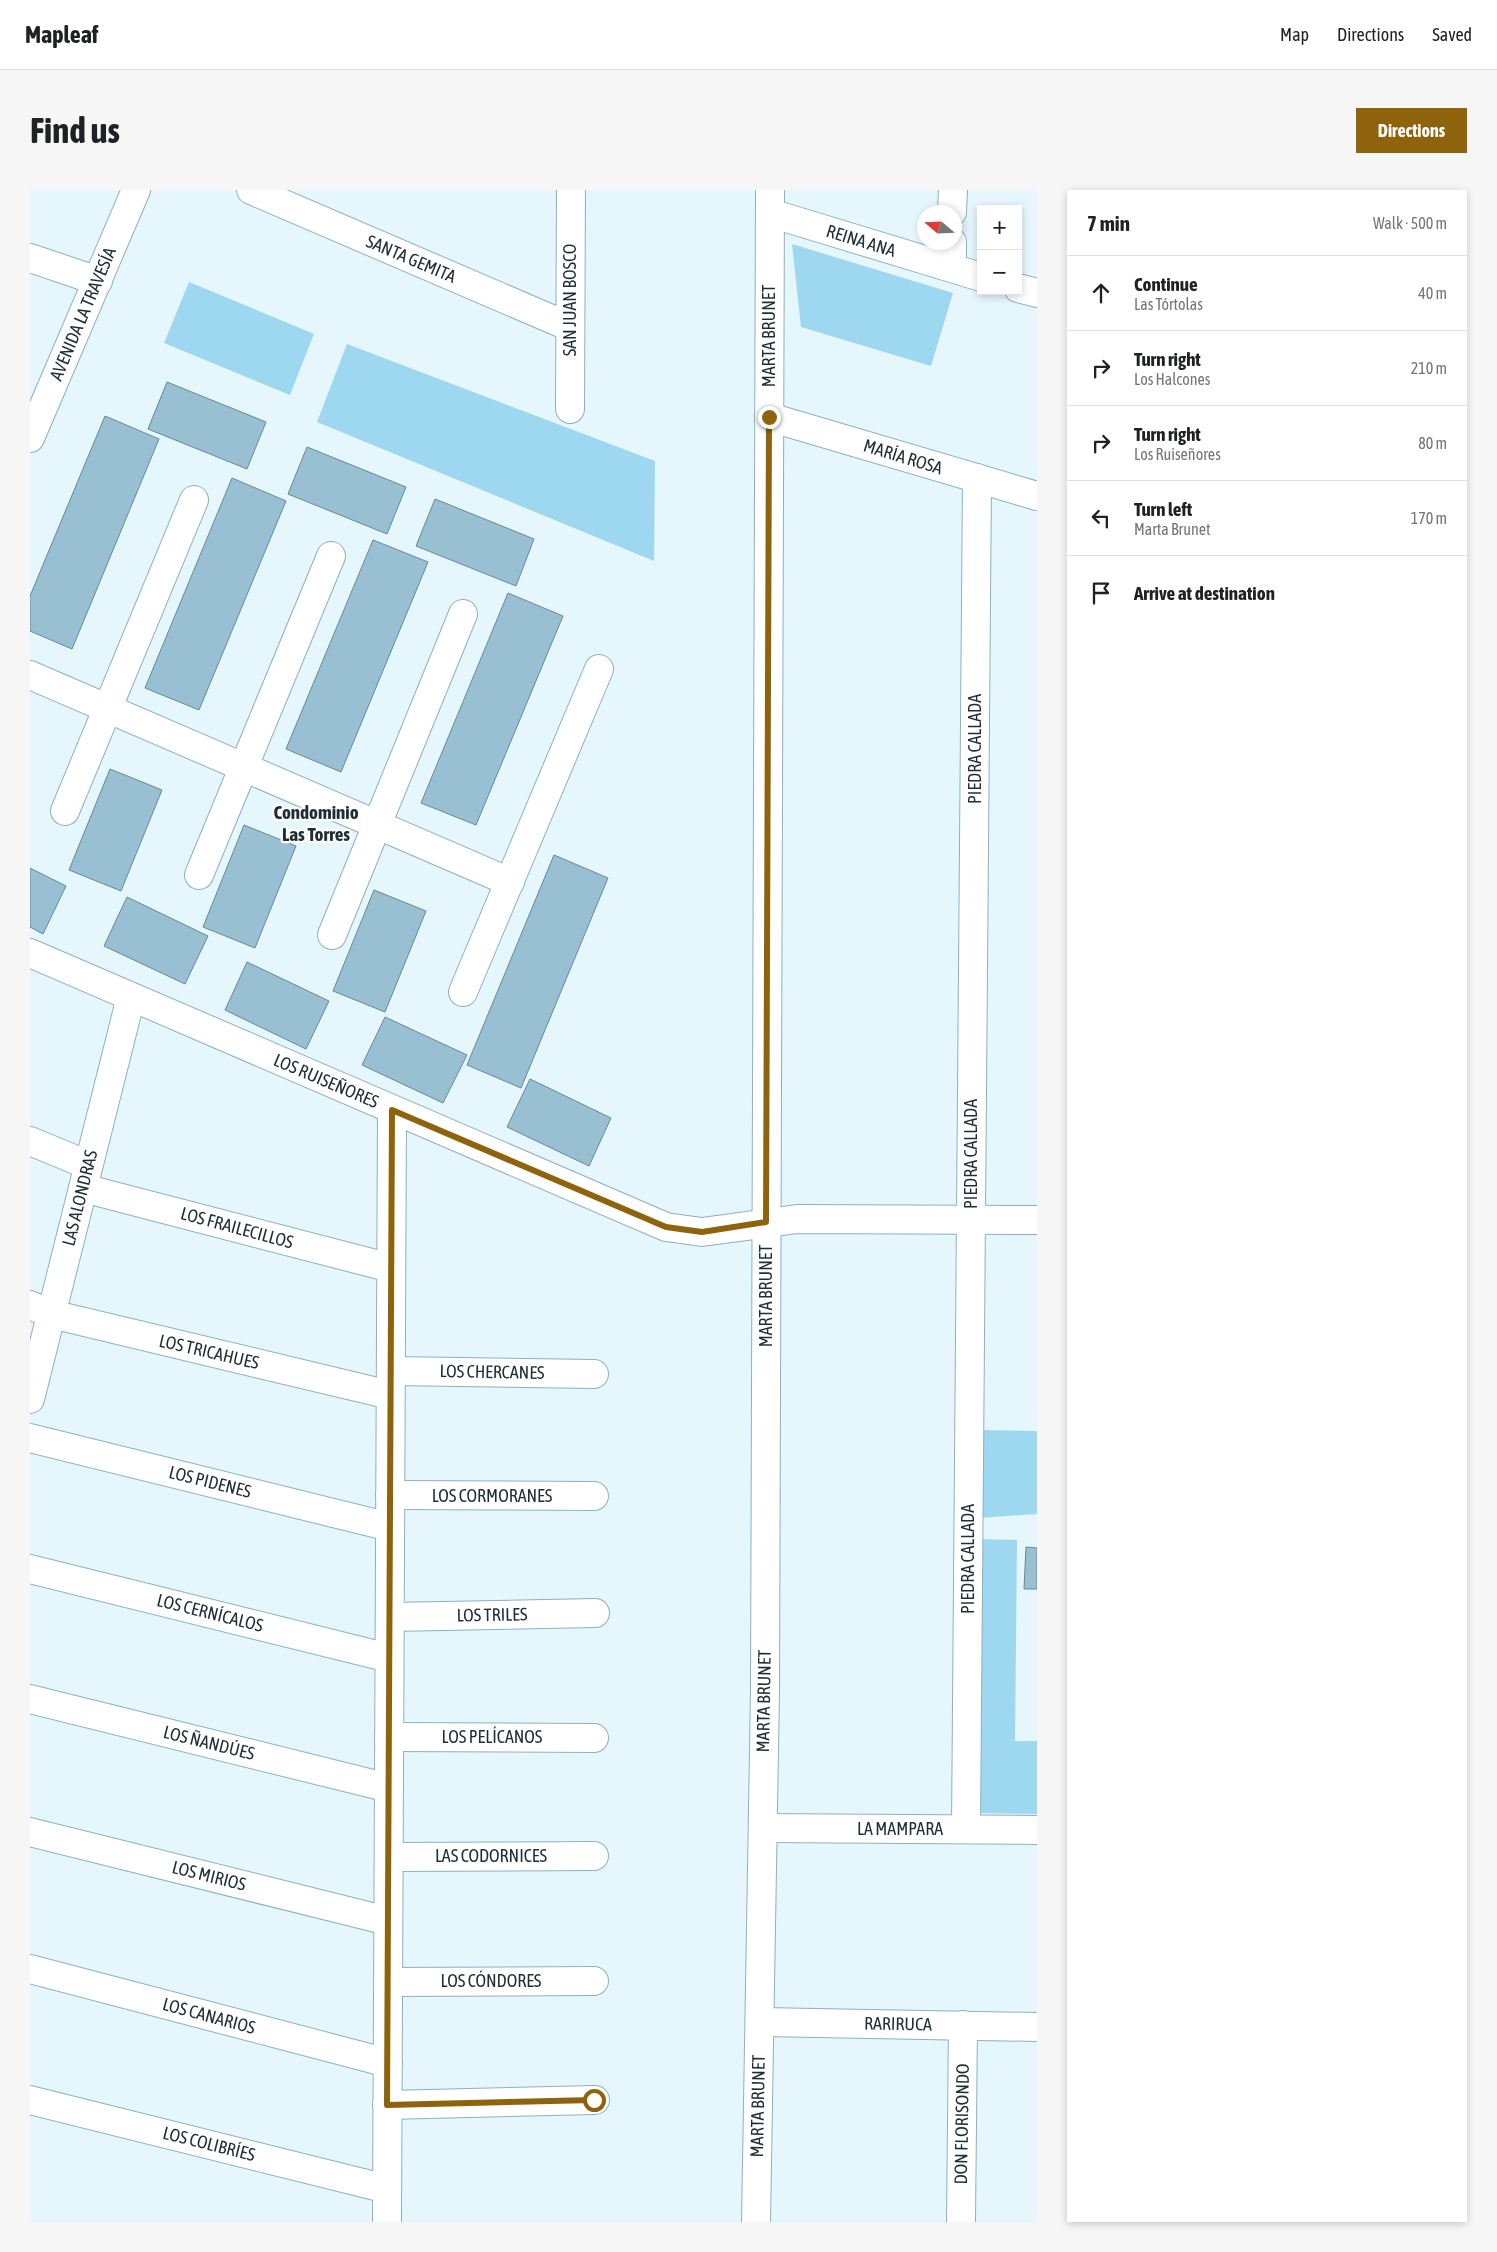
<!DOCTYPE html>
<html lang="en">
<head>
<meta charset="utf-8">
<style>
  :root { --surface:#fff; --page:#f6f6f6; --text:#202124; --muted:#757577; --line:#e0e0e0; --accent:#8f630b }
  body { margin:0; font-family:"Asap Condensed",sans-serif; background:var(--page); color:var(--text) }
  .controls { position:absolute; right:15px; top:15px; display:grid; overflow:hidden; border-radius:0px; box-shadow:0 2px 8px #0003 }
  .controls button { width:45px; height:45px; display:grid; place-items:center; padding:0; border:0; border-bottom:1px solid var(--line); background:var(--surface); color:var(--text); font:25px sans-serif }
  .compass { position:absolute; left:887px; top:15px; width:45px; height:45px; border-radius:50%; background:var(--surface); box-shadow:0 2px 8px #0003; rotate:289deg }
  .stop { position:absolute; width:15px; height:15px; margin:-11px; border:4px solid #8f630b; border-radius:50%; background:#fff }
  .stop.end { background:#8f630b; border-color:#fff; box-shadow:0 1px 5px #0008 }
  .list { margin:0; padding:0; list-style:none }
  h2 { display:flex; justify-content:space-between; align-items:center; height:65px; margin:0; padding:0 20px; font-size:21px }
  h2 small { font-size:16px; font-weight:400; color:var(--muted) }
  .list li { display:grid; grid-template-columns:32px 1fr auto; gap:15px; align-items:center; box-sizing:border-box; height:75px; padding:0 20px; border-top:1px solid var(--line) }
  .list b { display:block; font-size:19px; white-space:nowrap }
  .list p { margin:0; font-size:16px; white-space:nowrap; color:var(--muted) }
  .list em { font-size:16px; font-style:normal; color:var(--muted) }
  .icon { flex:none; width:28px; height:28px; fill:none; stroke:currentColor; stroke-width:2; stroke-linecap:round; stroke-linejoin:round }
  .map { position:relative; flex:none; width:1007px; height:2032px; overflow:hidden; border-radius:0px }
  header { display:flex; align-items:center; gap:30px; box-sizing:border-box; height:70px; padding:0 25px; background:var(--surface); border-bottom:1px solid var(--line) }
  header strong { font-size:24px }
  nav { display:flex; gap:28px; margin-inline-start:auto; font-size:18px }
  .intro { display:flex; align-items:center; justify-content:space-between; box-sizing:border-box; height:120px; padding:0 30px }
  h1 { margin:0; font-size:35px }
  .button { padding:12px 22px; border-radius:0px; background:var(--accent); color:#fff; font-size:18px; font-weight:700 }
  main { display:flex; gap:30px; padding:0 30px }
  aside { flex:1; background:var(--surface); border-radius:0px; box-shadow:0 2px 8px #0003 }
  .map>svg:first-child { display:block }
</style>
</head>
<body>
<header>
<strong>Mapleaf</strong>
<nav><a>Map</a><a>Directions</a><a>Saved</a></nav>
</header>
<div class="intro"><h1>Find us</h1><a class="button">Directions</a></div>
<main>
<div class="map">
<svg width="1007" height="2032" viewBox="0 0 1007 2032">
  <rect width="100%" height="100%" fill="#e6f6fd"/>
  <g fill="#9dd7f0">
    <polygon points="762,54 923,103 901,176 771,137"/>
    <polygon points="159,92 284,144 260,205 134,153"/>
    <polygon points="317,154 625,271 624,371 287,232"/>
    <polygon points="951,1240 1007,1241 1007,1324 948,1328"/>
    <polygon points="947,1349 987,1350 985,1551 1007,1551 1007,1624 947,1623"/>
  </g>
  <g fill="#99c0d2" stroke="#638999">
    <polygon points="137,192 236,232 217,279 118,239"/>
    <polygon points="75,226 129,249 42,459 0,441 0,406"/>
    <polygon points="277,257 376,297 357,344 258,304"/>
    <polygon points="202,288 256,311 169,520 115,498"/>
    <polygon points="405,309 504,349 486,396 386,356"/>
    <polygon points="343,350 398,372 311,582 256,559"/>
    <polygon points="478,403 533,426 446,635 391,613"/>
    <polygon points="80,579 132,600 91,701 39,680"/>
    <polygon points="214,635 266,656 225,758 173,737"/>
    <polygon points="524,665 578,688 491,898 437,875"/>
    <polygon points="0,678 36,696 13,744 0,737"/>
    <polygon points="344,700 396,721 355,822 303,801"/>
    <polygon points="97,707 178,746 155,794 74,756"/>
    <polygon points="217,772 299,811 276,859 195,820"/>
    <polygon points="355,827 437,865 413,913 332,875"/>
    <polygon points="500,889 581,928 559,976 477,937"/>
    <polygon points="996,1357 1007,1358 1007,1399 994,1399"/>
  </g>
  <g fill="none" stroke-linecap="round" stroke-linejoin="round">
    <defs>
      <g id="minor">
        <polyline points="221,0 540,137"/>
        <polyline points="922,22 923,0"/>
        <polyline points="740,23 951,87"/>
        <polyline points="0,68 68,91"/>
        <polyline points="922,78 922,52"/>
        <polyline points="988,98 1007,103"/>
        <polyline points="540,219 541,0"/>
        <polyline points="739,227 1007,306"/>
        <polyline points="0,248 106,0"/>
        <polyline points="0,485 480,692"/>
        <polyline points="35,621 164,310"/>
        <polyline points="169,685 301,366"/>
        <polyline points="302,745 433,424"/>
        <polyline points="0,763 636,1037 672,1042 767,1029 1007,1030"/>
        <polyline points="433,802 569,479"/>
        <polyline points="0,951 58,975"/>
        <polyline points="53,998 361,1078"/>
        <polyline points="0,1115 21,1124 360,1205"/>
        <polyline points="361,1181 564,1184"/>
        <polyline points="0,1209 101,807"/>
        <polyline points="0,1248 360,1337"/>
        <polyline points="360,1305 564,1306"/>
        <polyline points="0,1379 359,1468"/>
        <polyline points="360,1427 565,1423"/>
        <polyline points="0,1509 359,1598"/>
        <polyline points="359,1547 564,1548"/>
        <polyline points="733,1638 1007,1640"/>
        <polyline points="936,1639 947,288"/>
        <polyline points="0,1642 358,1731"/>
        <polyline points="359,1667 564,1666"/>
        <polyline points="0,1779 358,1873"/>
        <polyline points="358,1792 564,1791"/>
        <polyline points="730,1832 1007,1837"/>
        <polyline points="0,1910 357,1999"/>
        <polyline points="357,1915 565,1910"/>
        <polyline points="357,2032 362,920"/>
        <polyline points="726,2032 735,1501 740,0"/>
        <polyline points="931,2032 933,1835"/>
      </g>
    </defs>
    <use href="#minor" stroke="#8bb1c2" stroke-width="30"/>
    <use href="#minor" stroke="#fff" stroke-width="28"/>
  </g>
  <g fill="none" stroke-linecap="round" stroke-linejoin="round">
    <polyline stroke="#8f630b" stroke-width="6" points="564,1910 357,1915 362,920 636,1037 672,1042 736,1032 739,227"/>
  </g>
  <g text-anchor="middle" stroke-width="4.5" stroke-linejoin="round" paint-order="stroke">
    <g font-size="18" fill="#1e2e34" stroke="#fff">
      <text transform="translate(831 51) rotate(17)" y="6">REINA ANA</text>
      <text transform="translate(381 69) rotate(23)" y="6">SANTA GEMITA</text>
      <text transform="translate(540 110) rotate(-90)" y="6">SAN JUAN BOSCO</text>
      <text transform="translate(53 124) rotate(-67)" y="6">AVENIDA LA TRAVESÍA</text>
      <text transform="translate(739 146) rotate(-90)" y="6">MARTA BRUNET</text>
      <text transform="translate(873 267) rotate(17)" y="6">MARÍA ROSA</text>
      <text transform="translate(945 559) rotate(-90)" y="6">PIEDRA CALLADA</text>
      <text transform="translate(296 891) rotate(23)" y="6">LOS RUISEÑORES</text>
      <text transform="translate(941 964) rotate(-90)" y="6">PIEDRA CALLADA</text>
      <text transform="translate(50 1008) rotate(-76)" y="6">LAS ALONDRAS</text>
      <text transform="translate(207 1038) rotate(15)" y="6">LOS FRAILECILLOS</text>
      <text transform="translate(736 1106) rotate(-90)" y="6">MARTA BRUNET</text>
      <text transform="translate(179 1162) rotate(13)" y="6">LOS TRICAHUES</text>
      <text transform="translate(462 1182) rotate(1)" y="6">LOS CHERCANES</text>
      <text transform="translate(180 1292) rotate(14)" y="6">LOS PIDENES</text>
      <text x="462" y="1312">LOS CORMORANES</text>
      <text transform="translate(938 1369) rotate(-90)" y="6">PIEDRA CALLADA</text>
      <text transform="translate(180 1423) rotate(14)" y="6">LOS CERNÍCALOS</text>
      <text transform="translate(462 1425) rotate(-1)" y="6">LOS TRILES</text>
      <text transform="translate(734 1511) rotate(-89)" y="6">MARTA BRUNET</text>
      <text x="462" y="1553">LOS PELÍCANOS</text>
      <text transform="translate(179 1553) rotate(14)" y="6">LOS ÑANDÚES</text>
      <text x="870" y="1645">LA MAMPARA</text>
      <text x="461" y="1672">LAS CODORNICES</text>
      <text transform="translate(179 1686) rotate(14)" y="6">LOS MIRIOS</text>
      <text x="461" y="1797">LOS CÓNDORES</text>
      <text transform="translate(179 1826) rotate(15)" y="6">LOS CANARIOS</text>
      <text transform="translate(868 1834) rotate(1)" y="6">RARIRUCA</text>
      <text transform="translate(728 1916) rotate(-89)" y="6">MARTA BRUNET</text>
      <text transform="translate(932 1934) rotate(-89)" y="6">DON FLORISONDO</text>
      <text transform="translate(179 1954) rotate(14)" y="6">LOS COLIBRÍES</text>
    </g>
    <g font-size="19" font-weight="bold" fill="#1e2e34" stroke="#fff">
      <text x="286" y="629">Condominio<tspan x="286" dy="22">Las Torres</tspan></text>
    </g>
  </g>
</svg>
<div class="controls">
<button>+</button>
<button>−</button>
</div>
<svg class="compass" viewBox="-18 -18 36 36"><path d="M0-13l5 13h-10z" fill="#e53935"/><path d="M0 13l5-13h-10z" fill="#757577"/></svg>
<div class="stop" style="left:564px;top:1910px"></div>
<div class="stop end" style="left:739px;top:227px"></div>
</div>
<aside>
<h2>7 min<small>Walk · 500 m</small></h2>
<ul class="list">
<li><svg class="icon" aria-label="ahead" viewBox="0 0 24 24"><path d="M12 20V5M6 11l6-6 6 6"/></svg><div><b>Continue</b><p>Las Tórtolas</p></div><em>40 m</em></li>
<li><svg class="icon" aria-label="right" viewBox="0 0 24 24"><path d="M7 20v-9h11M14 6l5 5-5 5"/></svg><div><b>Turn right</b><p>Los Halcones</p></div><em>210 m</em></li>
<li><svg class="icon" aria-label="right" viewBox="0 0 24 24"><path d="M7 20v-9h11M14 6l5 5-5 5"/></svg><div><b>Turn right</b><p>Los Ruiseñores</p></div><em>80 m</em></li>
<li><svg class="icon" aria-label="left" viewBox="0 0 24 24"><path d="M17 20v-9H6M10 6l-5 5 5 5"/></svg><div><b>Turn left</b><p>Marta Brunet</p></div><em>170 m</em></li>
<li><svg class="icon" aria-label="arrive" viewBox="0 0 24 24"><path d="M6 21V4h12l-3 4 3 4H6"/></svg><div><b>Arrive at destination</b></div></li>
</ul>
</aside>
</main>
</body>
</html>
